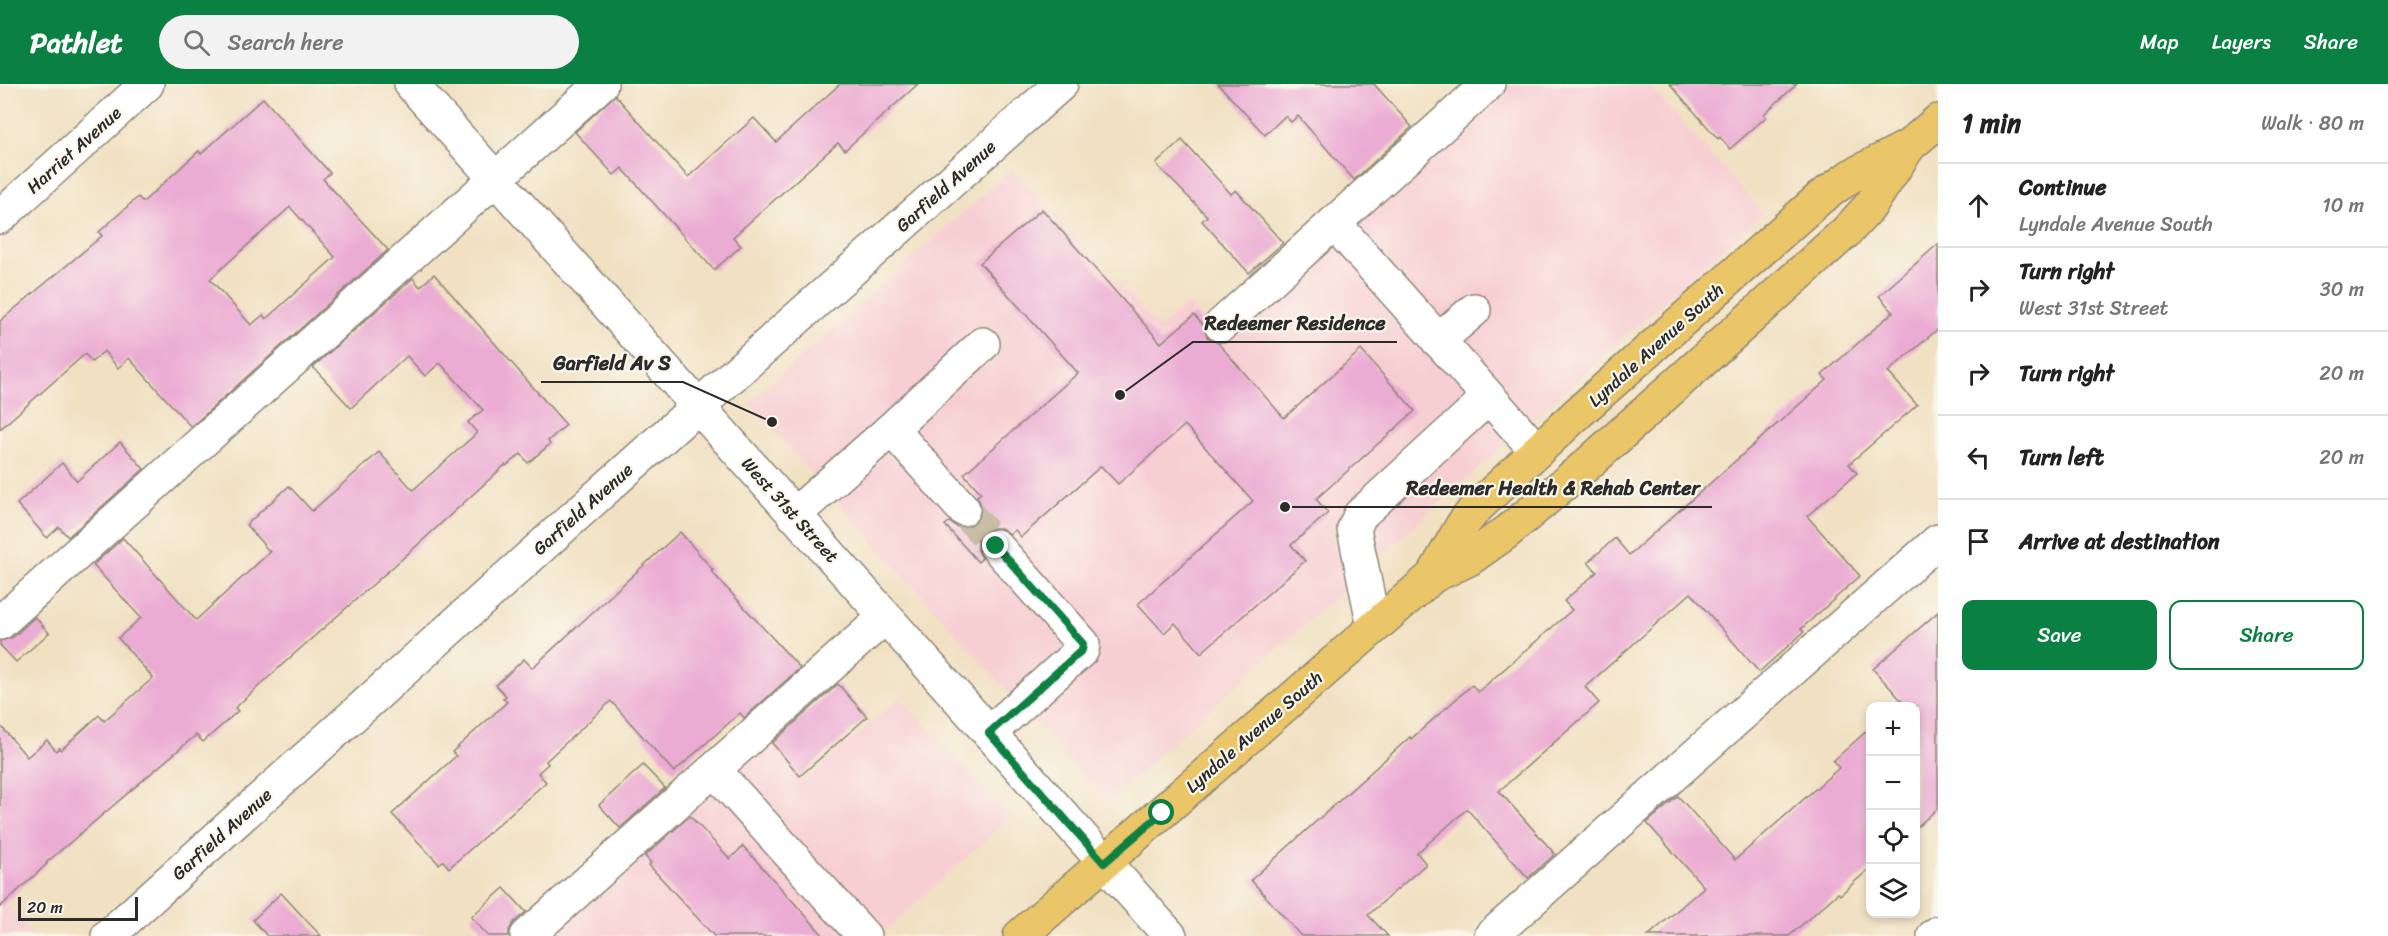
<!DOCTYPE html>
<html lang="en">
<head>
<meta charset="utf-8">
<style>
  :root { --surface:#fff; --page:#f2f2f2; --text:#222; --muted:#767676; --line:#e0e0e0; --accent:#0b8043 }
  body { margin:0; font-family:Sriracha,sans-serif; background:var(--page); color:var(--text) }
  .controls { position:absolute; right:18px; bottom:18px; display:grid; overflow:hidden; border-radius:12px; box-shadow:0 3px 9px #0003 }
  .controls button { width:54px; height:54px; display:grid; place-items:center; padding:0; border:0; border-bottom:2px solid var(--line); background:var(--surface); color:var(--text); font:30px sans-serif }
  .scale { position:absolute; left:18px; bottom:15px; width:120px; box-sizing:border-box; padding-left:6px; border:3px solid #2b2b2b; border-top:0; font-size:16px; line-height:21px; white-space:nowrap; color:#2b2b2b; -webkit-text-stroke:4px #fbf7ec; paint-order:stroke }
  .stop { position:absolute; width:18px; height:18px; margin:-14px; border:4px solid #0b8043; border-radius:50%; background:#fff }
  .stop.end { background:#0b8043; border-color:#fff; box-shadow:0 2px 6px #0008 }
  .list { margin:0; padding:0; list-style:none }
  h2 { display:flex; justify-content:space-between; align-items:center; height:78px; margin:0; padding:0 24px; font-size:26px }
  h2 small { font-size:20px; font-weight:400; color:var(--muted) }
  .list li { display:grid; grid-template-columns:39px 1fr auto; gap:18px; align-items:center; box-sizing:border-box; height:84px; padding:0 24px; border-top:2px solid var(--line) }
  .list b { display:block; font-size:22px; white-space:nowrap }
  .list p { margin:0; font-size:20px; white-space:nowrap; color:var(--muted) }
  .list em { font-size:20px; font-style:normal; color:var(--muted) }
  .actions { display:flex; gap:12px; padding:18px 24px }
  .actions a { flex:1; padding:14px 0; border:2px solid var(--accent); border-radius:12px; text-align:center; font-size:21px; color:var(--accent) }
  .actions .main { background:var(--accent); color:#fff }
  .icon { flex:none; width:33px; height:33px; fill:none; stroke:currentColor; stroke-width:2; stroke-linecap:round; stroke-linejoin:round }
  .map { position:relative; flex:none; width:1938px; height:852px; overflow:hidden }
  header { display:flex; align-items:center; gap:36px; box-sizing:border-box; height:84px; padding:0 30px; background:var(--accent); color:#fff }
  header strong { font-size:28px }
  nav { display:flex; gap:33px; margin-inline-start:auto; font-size:21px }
  .search { width:420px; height:54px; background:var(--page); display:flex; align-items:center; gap:15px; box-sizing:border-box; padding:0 21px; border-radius:33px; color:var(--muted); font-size:22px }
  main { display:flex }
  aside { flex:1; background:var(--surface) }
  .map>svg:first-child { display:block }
</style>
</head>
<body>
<header>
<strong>Pathlet</strong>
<div class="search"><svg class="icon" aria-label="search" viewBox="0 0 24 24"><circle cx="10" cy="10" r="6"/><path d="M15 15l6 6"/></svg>Search here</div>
<nav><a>Map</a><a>Layers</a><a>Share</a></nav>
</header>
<main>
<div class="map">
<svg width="1938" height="852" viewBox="0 0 1938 852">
  <rect width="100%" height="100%" fill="#fbf7ec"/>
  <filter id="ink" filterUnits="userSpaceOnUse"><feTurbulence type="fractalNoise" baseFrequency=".0167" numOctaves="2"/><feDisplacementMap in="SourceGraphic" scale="12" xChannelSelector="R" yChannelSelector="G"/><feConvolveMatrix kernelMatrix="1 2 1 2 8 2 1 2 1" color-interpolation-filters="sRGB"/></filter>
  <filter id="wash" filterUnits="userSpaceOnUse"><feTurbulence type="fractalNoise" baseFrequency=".008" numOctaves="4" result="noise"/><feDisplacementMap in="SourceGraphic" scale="24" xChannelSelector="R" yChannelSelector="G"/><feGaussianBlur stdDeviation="1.35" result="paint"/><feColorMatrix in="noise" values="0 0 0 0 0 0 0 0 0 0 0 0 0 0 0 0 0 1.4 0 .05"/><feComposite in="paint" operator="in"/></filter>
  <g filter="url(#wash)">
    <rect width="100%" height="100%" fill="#f1e1c3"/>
    <g fill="#f7cfd3">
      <polygon points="1494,0 1648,0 1763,129 1107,718 749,319 1012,85 1160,244 1187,219 1216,247"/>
      <polygon points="900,614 1011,733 880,852 525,852 760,648 804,697"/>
      <polygon points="0,813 34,852 0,852"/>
    </g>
    <g id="blocks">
      <g fill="#ebacd3" fill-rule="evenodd">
        <polygon points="840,0 918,0 845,66 838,59 733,153 741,162 714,186 622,84 614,91 575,48 615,11 688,93 754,34 776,58"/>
        <polygon points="1218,0 1374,0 1412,43 1354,96 1298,32 1291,38 1285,32 1265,51"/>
        <polygon points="1670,0 1797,0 1764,30 1766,33 1730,65 1720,53 1718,55"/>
        <path d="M263,14L330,89L323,95L388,166L191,343L129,274L118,284L104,267L92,278L85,270L0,345V237L102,152L99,148L138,113L143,118L199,67L201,70ZM290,123L335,173L266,235L263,231L251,241L210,195Z"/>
        <polygon points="1182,56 1231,110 1236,106 1283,159 1249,189 1202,137 1207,132 1156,80"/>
        <polygon points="1042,125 1161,259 1194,231 1203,241 1207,253 1218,259 1284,334 1361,266 1415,327 1316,415 1328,429 1291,461 1305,477 1201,569 1175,539 1164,549 1138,520 1253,417 1185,341 1118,400 1101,382 1021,453 1015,446 1010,450 1001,444 992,444 984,448 978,457 978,466 982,474 978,478 945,441 949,438 957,443 966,443 976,439 981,430 981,421 977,412 981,409 964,390 1078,289 980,179"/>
        <polygon points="1938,160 1938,245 1888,288 1917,321 1849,380 1857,389 1807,432 1860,492 1801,545 1804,548 1759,588 1691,509 1585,603 1599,619 1499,707 1555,770 1528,794 1467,725 1417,769 1426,780 1368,831 1388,852 1301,852 1251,796 1410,653 1411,655 1472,601 1478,608 1572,526 1564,517 1597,488 1588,478 1615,454 1629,471 1827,296 1822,291 1893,228 1879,212"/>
        <polygon points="434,190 566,341 548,357 550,360 528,379 521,370 506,382 505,381 411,467 293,571 235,624 238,627 203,658 196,651 46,779 47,780 0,823 0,641 27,673 47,656 56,667 59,664 61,666 99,631 104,637 153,594 118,554 141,534 93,481 123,454 196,536 270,468 246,441 289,402 312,427 379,368 413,406 477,349 468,338 483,326 440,279 425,292 407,272 351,324 313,283 413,194 420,203"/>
        <polygon points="120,358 144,385 68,453 59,443 47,454 17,420 62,379 77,397"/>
        <polygon points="680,448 713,486 711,487 800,584 744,634 740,629 674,688 611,617 546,677 548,680 538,689 546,698 449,784 443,777 439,780 392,730 456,672 452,668 507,618 503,615 506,612 496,601 524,575 532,584"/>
        <polygon points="1938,528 1938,724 1916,744 1916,622 1896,622 1902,617 1873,585"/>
        <polygon points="35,533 49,549 16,578 0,561 0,557 13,553"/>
        <polygon points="838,600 867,633 800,692 772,659"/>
        <polygon points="1870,644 1870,784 1840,811 1838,809 1789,852 1648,852 1704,803 1647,739 1678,712 1735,776 1839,684 1833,677"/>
        <polygon points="643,681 665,704 620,744 599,721"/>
        <polygon points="690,732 730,775 743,762 824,852 714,852 649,781 651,779 645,772"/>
        <polygon points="504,804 526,828 514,838 509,846 509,852 488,852 471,833"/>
        <polygon points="281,809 321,852 267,852 253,836"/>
      </g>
    </g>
  </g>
  <g filter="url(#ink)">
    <use href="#blocks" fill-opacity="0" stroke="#8e8677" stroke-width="1.5"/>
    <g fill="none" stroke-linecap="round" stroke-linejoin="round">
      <polyline stroke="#c9bda5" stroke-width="33" stroke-dasharray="33 16" stroke-linecap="butt" points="963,425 996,462"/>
      <defs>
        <g id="minor">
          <polyline points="411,0 1170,852"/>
          <polyline points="0,133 147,0"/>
          <polyline points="1334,139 1537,367"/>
          <polyline points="1221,241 1488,0"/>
          <polyline points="1438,257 1474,226"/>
          <polyline points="889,347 983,260"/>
          <polyline points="794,431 889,347 896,350 963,425"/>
          <polyline points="0,539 601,0"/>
          <polyline points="1374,543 1354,445 1360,431 1488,314"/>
          <polyline points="989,649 1082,566 1083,560 996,462"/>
          <polyline points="714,686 864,852"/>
          <polyline points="108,852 642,372 1061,0"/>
          <polyline points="527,852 885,533"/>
          <polyline points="1491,852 1938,457"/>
          <polyline points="1934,852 1938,849"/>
        </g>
        <g id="major">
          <polyline points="1433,492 1463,440 1475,425 1579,328 1820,114 1851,92 1909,62 1938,37"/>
          <polyline points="1020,852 1433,492 1469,475 1507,448 1590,378 1847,147 1870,122 1909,62"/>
        </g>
      </defs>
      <use href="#minor" stroke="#8e8677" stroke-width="36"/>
      <use href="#major" stroke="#8e8677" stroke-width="36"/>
      <use href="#minor" stroke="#fff" stroke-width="33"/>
      <use href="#major" stroke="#ebc669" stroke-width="33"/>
    </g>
  </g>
  <g fill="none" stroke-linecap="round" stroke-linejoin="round" filter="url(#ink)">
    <polyline stroke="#0b8043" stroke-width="8" points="996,462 1083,560 1082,566 989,649 1104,779 1162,729"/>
  </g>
  <g text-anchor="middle" stroke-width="4.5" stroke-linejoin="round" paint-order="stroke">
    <g font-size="18" fill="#2b2b2b" stroke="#fbf7ec">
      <text transform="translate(74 66) rotate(-42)" y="6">Harriet Avenue</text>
      <text transform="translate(946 102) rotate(-42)" y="6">Garfield Avenue</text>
      <text transform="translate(1656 261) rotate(-42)" y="6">Lyndale Avenue South</text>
      <text transform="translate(583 425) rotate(-42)" y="6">Garfield Avenue</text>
      <text transform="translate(790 426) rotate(48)" y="6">West 31st Street</text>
      <text transform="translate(1254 648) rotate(-41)" y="6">Lyndale Avenue South</text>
      <text transform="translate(222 750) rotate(-42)" y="6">Garfield Avenue</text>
    </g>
  </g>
  <path fill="none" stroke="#2b2b2b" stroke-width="2" d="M1120 311L1193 258H1397M772 338L683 298H541M1285 423L1394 423H1712"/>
  <g fill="#2b2b2b" stroke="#fbf7ec" stroke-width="2">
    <circle cx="1120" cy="311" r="6"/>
    <circle cx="772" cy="338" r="6"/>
    <circle cx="1285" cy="423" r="6"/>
  </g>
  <g font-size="20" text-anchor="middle" font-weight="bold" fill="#2b2b2b" stroke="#fbf7ec" stroke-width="4.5" stroke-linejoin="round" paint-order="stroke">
    <text x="1295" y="246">Redeemer Residence</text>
    <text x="612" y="286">Garfield Av S</text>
    <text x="1553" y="411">Redeemer Health &amp; Rehab Center</text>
  </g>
</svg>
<div class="controls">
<button>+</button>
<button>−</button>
<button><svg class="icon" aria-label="locate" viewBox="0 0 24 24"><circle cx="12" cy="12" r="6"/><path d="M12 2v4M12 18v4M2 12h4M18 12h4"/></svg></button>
<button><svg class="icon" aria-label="layers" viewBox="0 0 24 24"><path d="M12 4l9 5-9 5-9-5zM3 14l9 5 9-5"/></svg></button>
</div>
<div class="scale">20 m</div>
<div class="stop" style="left:1162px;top:729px"></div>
<div class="stop end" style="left:996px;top:462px"></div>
</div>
<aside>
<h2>1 min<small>Walk · 80 m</small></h2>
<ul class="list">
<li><svg class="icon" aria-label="ahead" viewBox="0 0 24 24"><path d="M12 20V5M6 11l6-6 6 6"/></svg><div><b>Continue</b><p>Lyndale Avenue South</p></div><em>10 m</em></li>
<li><svg class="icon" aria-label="right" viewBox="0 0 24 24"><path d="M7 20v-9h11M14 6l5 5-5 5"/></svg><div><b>Turn right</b><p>West 31st Street</p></div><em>30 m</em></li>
<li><svg class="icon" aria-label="right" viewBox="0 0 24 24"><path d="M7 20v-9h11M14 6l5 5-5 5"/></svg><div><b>Turn right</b></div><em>20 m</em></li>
<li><svg class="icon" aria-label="left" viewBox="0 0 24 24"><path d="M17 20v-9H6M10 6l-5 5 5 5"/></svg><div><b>Turn left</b></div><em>20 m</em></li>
<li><svg class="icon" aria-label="arrive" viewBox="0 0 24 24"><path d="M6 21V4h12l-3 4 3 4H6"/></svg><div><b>Arrive at destination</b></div></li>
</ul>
<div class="actions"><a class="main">Save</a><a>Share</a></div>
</aside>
</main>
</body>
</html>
